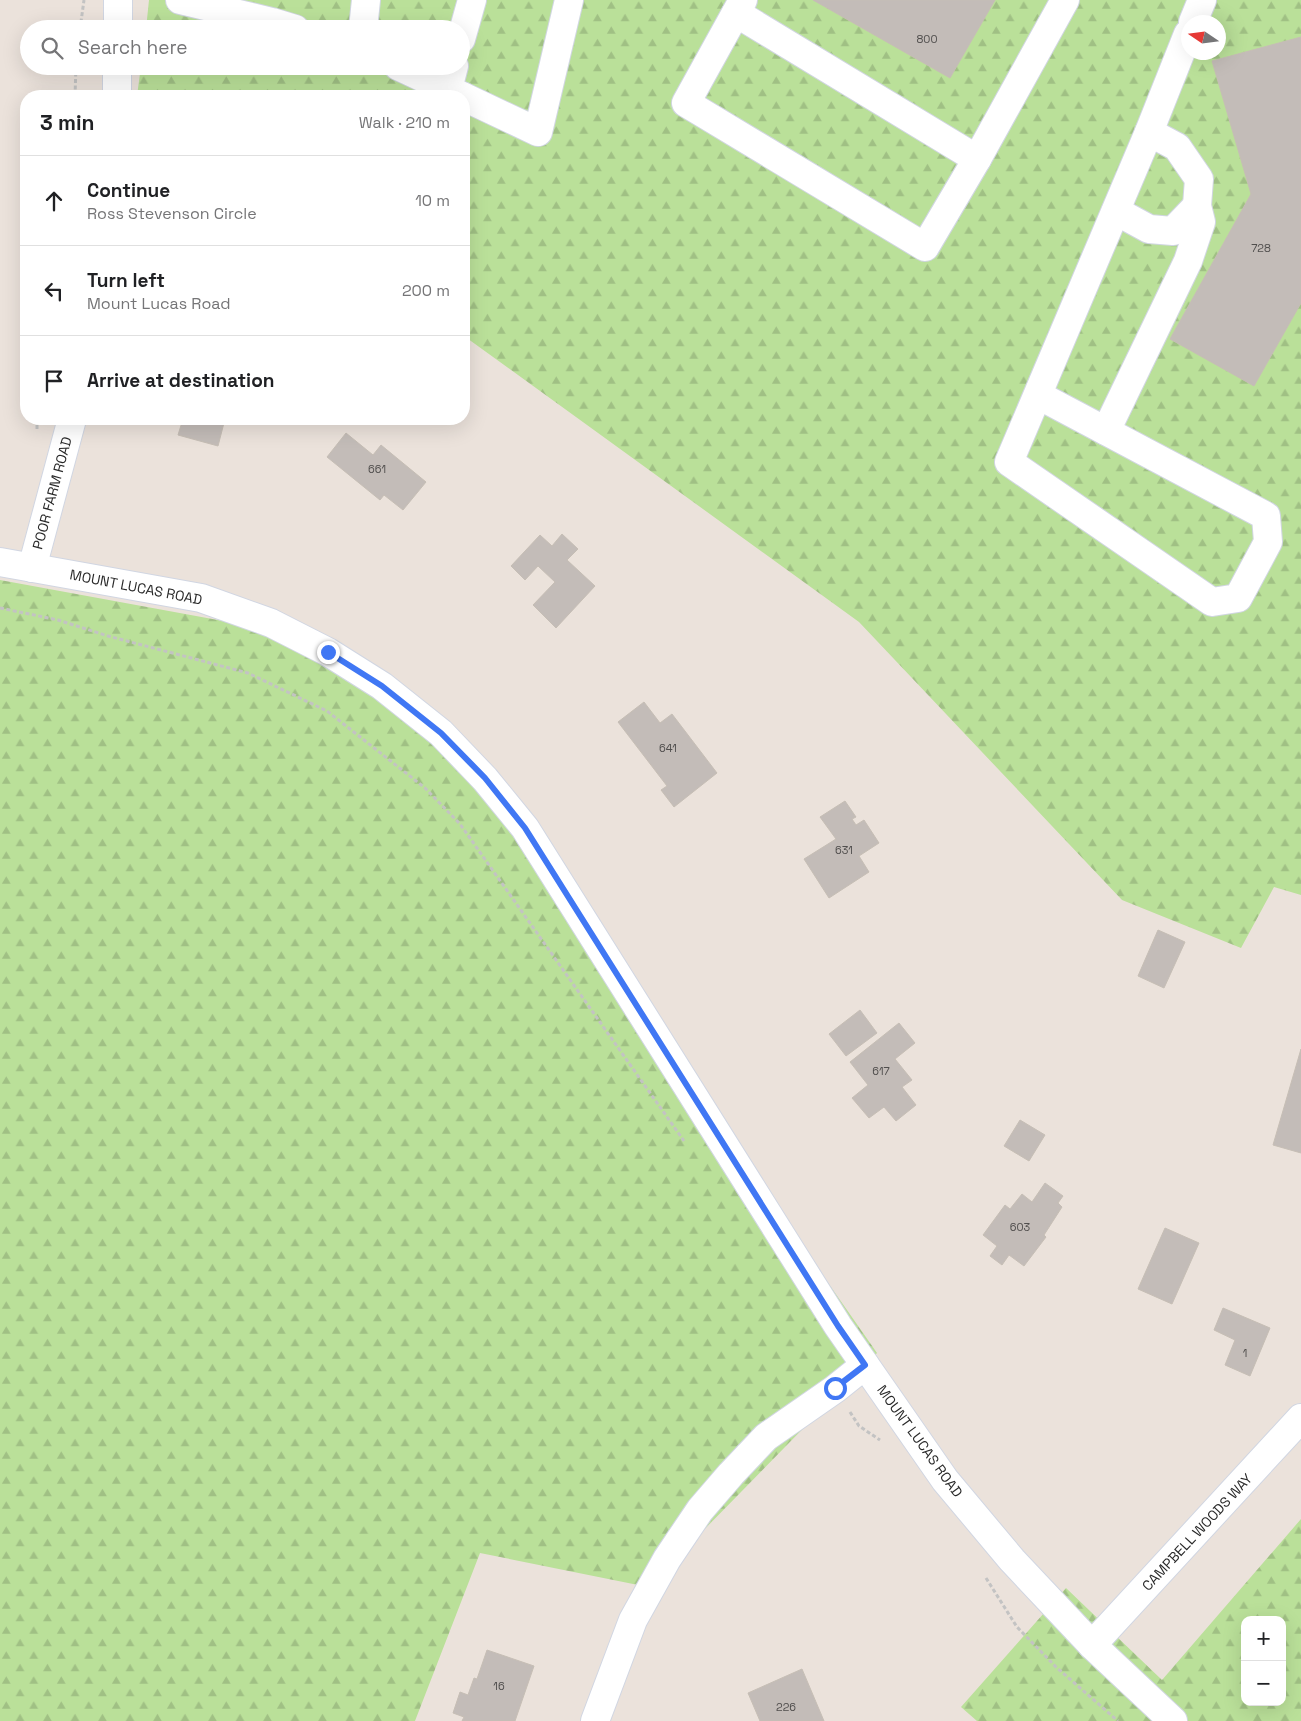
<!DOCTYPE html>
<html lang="en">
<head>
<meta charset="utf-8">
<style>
  :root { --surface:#fff; --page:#f6f6f6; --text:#202124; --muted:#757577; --line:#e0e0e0 }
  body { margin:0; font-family:"Space Grotesk",sans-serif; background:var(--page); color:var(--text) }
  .controls { position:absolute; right:15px; bottom:15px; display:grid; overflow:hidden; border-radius:10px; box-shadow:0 5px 20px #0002 }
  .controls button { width:45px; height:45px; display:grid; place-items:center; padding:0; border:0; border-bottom:1px solid var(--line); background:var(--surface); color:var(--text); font:25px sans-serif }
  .compass { position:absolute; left:1181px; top:15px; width:45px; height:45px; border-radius:50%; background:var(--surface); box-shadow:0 5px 20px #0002; rotate:283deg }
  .stop { position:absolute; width:15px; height:15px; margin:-11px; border:4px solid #4077f4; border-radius:50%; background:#fff }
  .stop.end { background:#4077f4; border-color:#fff; box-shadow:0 1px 5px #0008 }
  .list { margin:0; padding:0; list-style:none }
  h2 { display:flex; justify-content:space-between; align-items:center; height:65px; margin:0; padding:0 20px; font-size:21px }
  h2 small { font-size:16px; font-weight:400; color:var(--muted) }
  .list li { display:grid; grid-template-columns:32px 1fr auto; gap:15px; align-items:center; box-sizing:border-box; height:90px; padding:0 20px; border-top:1px solid var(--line) }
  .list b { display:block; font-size:19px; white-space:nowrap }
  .list p { margin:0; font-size:16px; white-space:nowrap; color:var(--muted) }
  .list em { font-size:16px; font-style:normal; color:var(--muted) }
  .icon { flex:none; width:28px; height:28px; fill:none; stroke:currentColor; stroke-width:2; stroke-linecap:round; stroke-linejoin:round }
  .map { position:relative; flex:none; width:1301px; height:1721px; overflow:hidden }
  .search { position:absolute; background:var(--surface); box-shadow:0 5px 20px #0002; left:20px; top:20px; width:450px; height:55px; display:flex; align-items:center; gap:12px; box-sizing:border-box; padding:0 18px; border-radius:28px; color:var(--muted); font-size:19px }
  .panel { position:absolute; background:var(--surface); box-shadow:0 5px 20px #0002; left:20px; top:90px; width:450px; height:335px; border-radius:20px }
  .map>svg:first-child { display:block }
</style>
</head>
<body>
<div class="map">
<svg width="1301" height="1721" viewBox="0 0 1301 1721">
  <defs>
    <pattern id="forest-firs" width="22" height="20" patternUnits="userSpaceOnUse" patternTransform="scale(1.25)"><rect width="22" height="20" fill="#bae099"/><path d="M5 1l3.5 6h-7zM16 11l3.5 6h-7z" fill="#a0c084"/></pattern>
  </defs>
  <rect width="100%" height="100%" fill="#ebe2db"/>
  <g fill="url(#forest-firs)" fill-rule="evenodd">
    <path d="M149,0H1301V895L1274,887L1241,948L1122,900L859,622L464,336V96H137L141,66H461V29H146ZM1188,22H1218V52H1188Z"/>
    <polygon points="0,580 273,630 455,748 877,1353 648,1587 480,1553 415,1721 0,1721"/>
    <path d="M1301,1519V1721H977L961,1707L1066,1588L1162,1680ZM1245,1620H1282V1702H1245Z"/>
  </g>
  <g fill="#c3bcb8" stroke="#c6beb5">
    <polygon points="813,0 995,0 950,78"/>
    <polygon points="1301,37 1301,303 1254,386 1170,339 1251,194 1212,61"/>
    <polygon points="183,419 225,419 218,446 178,435"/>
    <polygon points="346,433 373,455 381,445 426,482 403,510 384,495 380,500 327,457"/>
    <polygon points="562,534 578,549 567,560 595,586 556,628 533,605 555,582 538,566 525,580 511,566 540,535 552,546"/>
    <polygon points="644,702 660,723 672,714 717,773 674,807 661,790 667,786 618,722"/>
    <polygon points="845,801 856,817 852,819 856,825 864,820 879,843 859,856 869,872 829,898 804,859 836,839 820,817"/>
    <polygon points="1158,930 1185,942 1164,988 1138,976"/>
    <polygon points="860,1010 877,1033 846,1056 829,1034"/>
    <polygon points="899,1023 915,1043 895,1059 912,1080 902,1087 916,1105 896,1121 884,1107 869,1118 852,1098 868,1085 850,1062"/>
    <polygon points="1301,1049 1301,1153 1273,1145"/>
    <polygon points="1020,1120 1045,1135 1029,1161 1004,1146"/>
    <polygon points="1045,1183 1063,1196 1058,1203 1062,1207 1044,1235 1046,1237 1024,1266 1009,1255 1002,1265 990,1256 997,1246 983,1235 1005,1205 1010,1209 1022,1194 1032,1202"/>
    <polygon points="1165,1228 1199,1243 1172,1304 1138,1289"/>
    <polygon points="1223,1308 1270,1328 1250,1376 1225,1365 1235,1340 1214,1330"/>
    <polygon points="487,1650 534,1666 515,1721 462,1721 464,1717 453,1713 460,1692 468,1695 474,1678 477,1679"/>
    <polygon points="802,1669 824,1721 760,1721 748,1693"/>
  </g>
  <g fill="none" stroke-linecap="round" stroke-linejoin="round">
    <defs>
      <g id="minor">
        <polyline points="180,0 272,22 295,29"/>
        <polyline points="743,0 686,103 925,247 977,159 1065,0"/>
        <polyline points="736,13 977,159"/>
        <polyline points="1193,22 1202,0"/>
        <polyline points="118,29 118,0"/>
        <polyline points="363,29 366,0"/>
        <polyline points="461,39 472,0"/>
        <polyline points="398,66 462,96"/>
        <polyline points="448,89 454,66"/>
        <polyline points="117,96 117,66"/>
        <polyline points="464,97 538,132 569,0"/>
        <polyline points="1116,211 1149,229 1173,231 1197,206"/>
        <polyline points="1038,395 1266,516 1268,542 1238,598 1212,602 1009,462 1149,132 1188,34"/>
        <polyline points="1106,431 1188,261 1201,222 1197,206 1199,179 1177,147 1149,132"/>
        <polyline points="0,562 201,598 271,623 328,652 382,686 441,733 485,779 525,828 838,1326 945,1480 1012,1560 1092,1645 1173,1721"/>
        <polyline points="32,568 72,419"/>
        <polyline points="1092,1645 1301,1418"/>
        <polyline points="595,1721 633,1620 667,1559 700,1510 731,1474 766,1437 835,1389 865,1365"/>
      </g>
    </defs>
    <use href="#minor" stroke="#d1d6e2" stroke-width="30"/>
    <g stroke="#c3c3c3" stroke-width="3" stroke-dasharray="4 2.5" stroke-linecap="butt">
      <polyline points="80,29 84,0"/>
      <polyline points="75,96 76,66"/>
      <polyline points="37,429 37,419"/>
      <polyline points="0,608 58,620 108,636 248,673 327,711 425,788 460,824 684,1141"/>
      <polyline points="850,1412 859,1426 880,1440"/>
      <polyline points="986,1578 1017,1627 1056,1667 1118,1721"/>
    </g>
    <use href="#minor" stroke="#fff" stroke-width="28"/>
  </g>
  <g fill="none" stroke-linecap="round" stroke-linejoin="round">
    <polyline stroke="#4077f4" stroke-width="6" points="328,652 382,686 441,733 485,778 525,828 838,1326 865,1365 835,1388"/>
  </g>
  <g text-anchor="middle" stroke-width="4" stroke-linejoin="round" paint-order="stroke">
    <g font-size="11" fill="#504e4d">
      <text x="927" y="43">800</text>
      <text x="1261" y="252">728</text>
      <text x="377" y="473">661</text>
      <text x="668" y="752">641</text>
      <text x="844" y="854">631</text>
      <text x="881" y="1075">617</text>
      <text x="1020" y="1231">603</text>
      <text x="1245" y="1357">1</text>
      <text x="499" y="1690">16</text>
      <text x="786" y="1711">226</text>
    </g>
    <g font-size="14" fill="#292929" stroke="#fff">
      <text transform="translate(52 493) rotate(-75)" y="5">POOR FARM ROAD</text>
      <text transform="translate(136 587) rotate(11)" y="5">MOUNT LUCAS ROAD</text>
      <text transform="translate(920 1441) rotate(54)" y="5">MOUNT LUCAS ROAD</text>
      <text transform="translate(1197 1532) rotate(-47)" y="5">CAMPBELL WOODS WAY</text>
    </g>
  </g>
</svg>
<div class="controls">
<button>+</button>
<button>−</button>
</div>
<svg class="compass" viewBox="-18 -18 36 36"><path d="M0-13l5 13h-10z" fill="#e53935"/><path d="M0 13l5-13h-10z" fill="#757577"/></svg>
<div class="stop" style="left:835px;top:1388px"></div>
<div class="stop end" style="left:328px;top:652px"></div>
<div class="search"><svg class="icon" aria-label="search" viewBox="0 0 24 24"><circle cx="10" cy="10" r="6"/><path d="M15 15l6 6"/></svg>Search here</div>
<section class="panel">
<h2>3 min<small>Walk · 210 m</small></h2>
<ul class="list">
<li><svg class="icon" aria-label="ahead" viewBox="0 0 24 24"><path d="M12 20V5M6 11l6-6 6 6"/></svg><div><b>Continue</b><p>Ross Stevenson Circle</p></div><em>10 m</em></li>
<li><svg class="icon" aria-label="left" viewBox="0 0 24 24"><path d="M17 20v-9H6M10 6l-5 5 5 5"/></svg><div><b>Turn left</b><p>Mount Lucas Road</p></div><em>200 m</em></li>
<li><svg class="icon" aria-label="arrive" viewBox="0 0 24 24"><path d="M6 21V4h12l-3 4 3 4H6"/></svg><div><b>Arrive at destination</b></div></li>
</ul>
</section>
</div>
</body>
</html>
